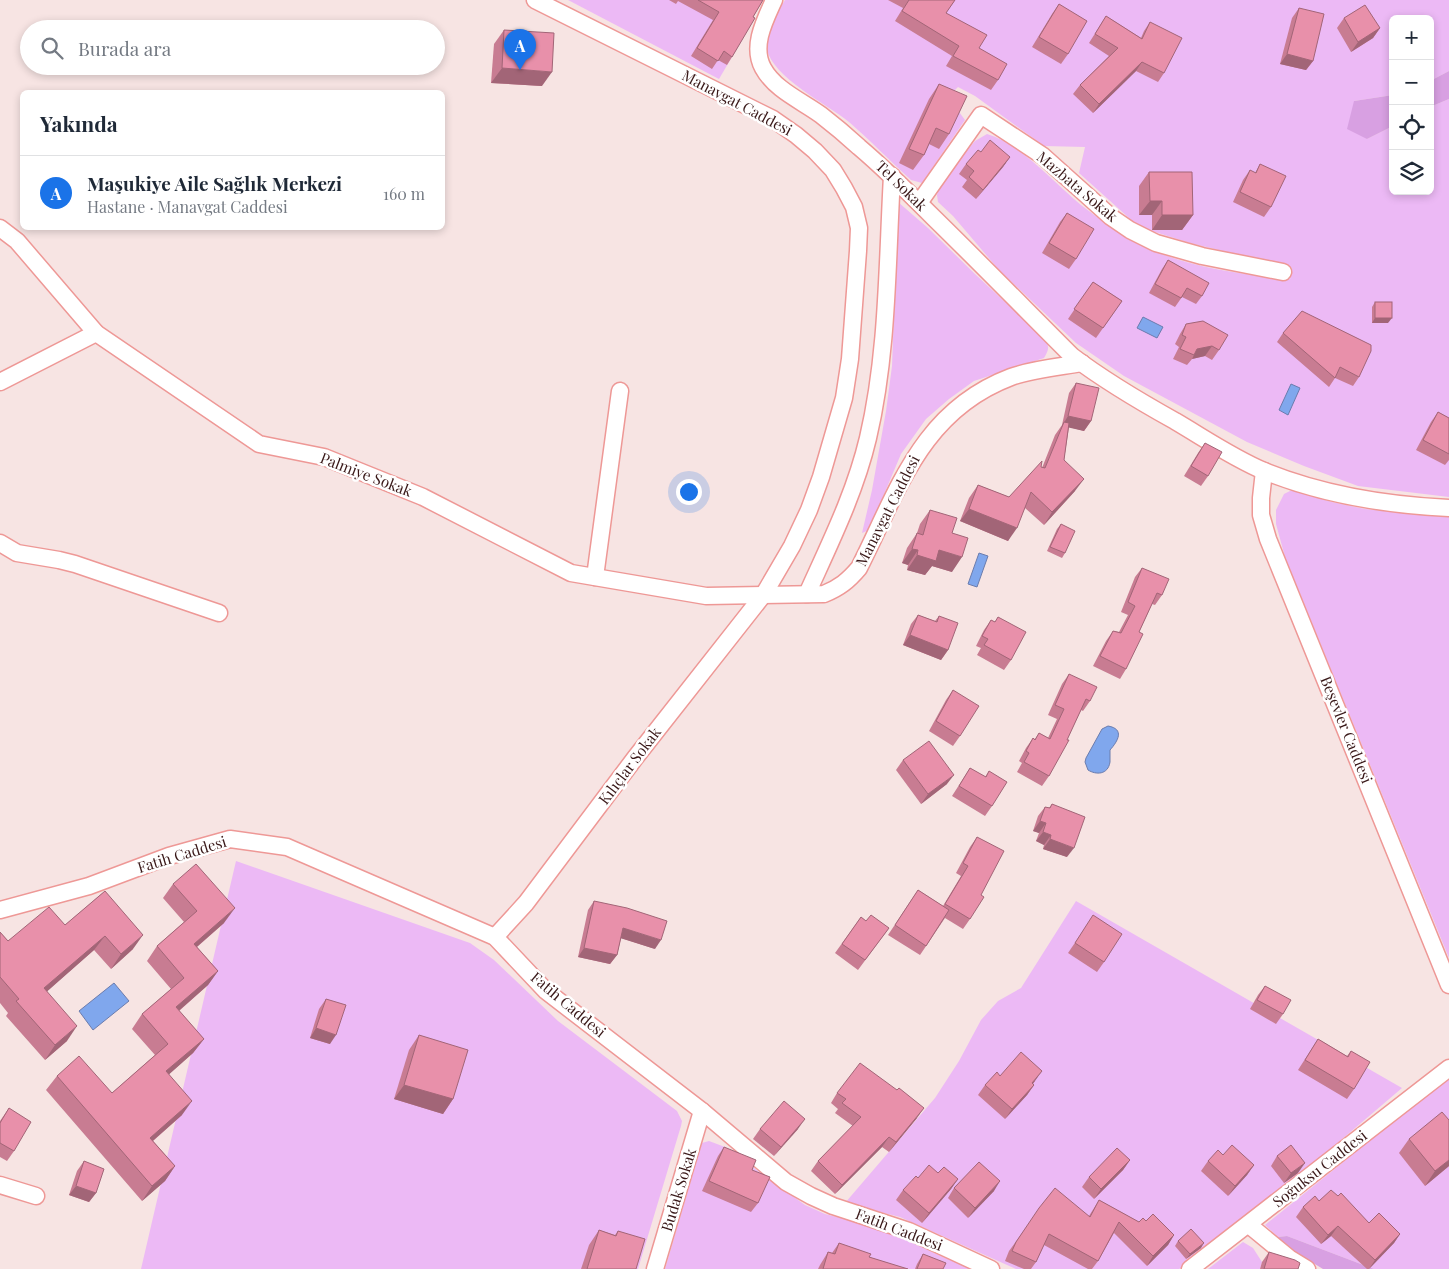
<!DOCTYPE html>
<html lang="tr">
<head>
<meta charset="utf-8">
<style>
  :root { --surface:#fff; --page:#f2f2f3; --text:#1f2937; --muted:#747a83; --line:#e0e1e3; --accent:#1a73e8 }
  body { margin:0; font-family:"Playfair Display",serif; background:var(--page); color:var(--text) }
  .controls { position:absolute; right:15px; top:15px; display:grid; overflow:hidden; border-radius:8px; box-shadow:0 2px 8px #0003 }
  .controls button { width:45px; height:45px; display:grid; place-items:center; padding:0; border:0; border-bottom:1px solid var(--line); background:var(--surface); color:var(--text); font:25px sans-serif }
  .you { position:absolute; left:688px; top:491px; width:18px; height:18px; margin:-12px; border:4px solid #fff; border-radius:50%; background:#1a73e8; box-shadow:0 0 0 8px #1a73e833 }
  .badge { display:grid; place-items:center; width:32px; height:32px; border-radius:50%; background:var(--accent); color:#fff; font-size:16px; font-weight:700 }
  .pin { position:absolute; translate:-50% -41px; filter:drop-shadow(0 1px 2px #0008) }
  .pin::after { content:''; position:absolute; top:26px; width:18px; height:15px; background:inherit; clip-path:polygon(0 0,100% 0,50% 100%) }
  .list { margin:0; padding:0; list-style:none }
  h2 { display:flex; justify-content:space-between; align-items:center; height:65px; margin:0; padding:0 20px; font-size:21px }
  h2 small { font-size:16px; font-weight:400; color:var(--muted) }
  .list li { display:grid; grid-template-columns:32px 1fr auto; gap:15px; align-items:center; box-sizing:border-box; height:75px; padding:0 20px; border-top:1px solid var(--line) }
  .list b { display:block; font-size:19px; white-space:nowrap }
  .list p { margin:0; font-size:16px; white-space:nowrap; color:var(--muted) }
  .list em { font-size:16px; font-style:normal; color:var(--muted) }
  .icon { flex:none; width:28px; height:28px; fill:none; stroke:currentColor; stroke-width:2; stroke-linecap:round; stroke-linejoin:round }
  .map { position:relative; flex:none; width:1449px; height:1269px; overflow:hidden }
  .search { position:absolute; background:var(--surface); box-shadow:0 2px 8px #0003; left:20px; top:20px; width:425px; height:55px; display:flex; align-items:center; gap:12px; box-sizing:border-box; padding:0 18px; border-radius:28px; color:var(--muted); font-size:19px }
  .panel { position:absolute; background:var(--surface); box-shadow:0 2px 8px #0003; left:20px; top:90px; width:425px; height:140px; border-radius:8px }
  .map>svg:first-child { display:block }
</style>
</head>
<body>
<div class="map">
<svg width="1449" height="1269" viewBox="0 0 1449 1269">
  <rect width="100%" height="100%" fill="#f7e4e3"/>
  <g fill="#ecb9f5">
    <polygon points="568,0 734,0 755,12 750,26 719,79"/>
    <path d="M785,0H1449V71L1430,81V19H1393V95L1354,101L1367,139L1393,126V191H1430V107L1449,99V497L1358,486L1304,466L1247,442L1124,376L1076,343L999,270L953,216L938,202L937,195L941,180L975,141L987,134C1021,144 1053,182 1081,205C1103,222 1126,238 1152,250C1193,268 1245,275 1290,279L1292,268L1190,243L1139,227L1079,173L1085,147L1044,146L975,96L958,87L948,97L965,120L922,183L911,180C890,161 870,140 849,122C827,104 772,77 767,49C764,32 777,14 785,0Z"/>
    <path d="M898,202L928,228L975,274L1044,338C1050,346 1049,350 1044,358L974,381L949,399L926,419L901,454L869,530L862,533L872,490L886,411L892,366Z"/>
    <polygon points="1292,490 1332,502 1365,509 1449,517 1449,958 1285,557 1276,524 1276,510 1284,494"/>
    <polygon points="236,861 470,943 494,960 558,1021 677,1111 682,1121 681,1126 638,1269 141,1269"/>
    <polygon points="1076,901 1402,1088 1300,1175 1202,1254 1179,1269 1016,1269 900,1217 845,1203 935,1098 959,1061 981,1020 998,1001 1021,988"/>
    <polygon points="1449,1077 1449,1269 1374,1269 1287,1236 1278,1237 1265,1225"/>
    <polygon points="709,1141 725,1147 805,1205 825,1214 857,1222 898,1236 945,1258 973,1269 665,1269 702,1143"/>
    <polygon points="1243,1242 1253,1248 1262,1262 1260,1269 1208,1269"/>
  </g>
  <g fill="#d8a0e2">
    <polygon points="1449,71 1449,99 1430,107 1430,81"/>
    <polygon points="1393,95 1393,126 1367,139 1347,129 1354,101"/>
    <polygon points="1287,1236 1374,1269 1323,1269 1285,1246 1278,1237"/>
  </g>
  <g fill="#80a7ed" stroke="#6b7cad">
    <polygon points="1143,317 1163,327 1157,338 1137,328"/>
    <polygon points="1291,384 1300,388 1288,415 1279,410"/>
    <polygon points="979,553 988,556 977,587 968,584"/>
    <path d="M1108,726C1125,729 1118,741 1110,750C1110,754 1110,758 1110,762C1108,775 1096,775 1088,770L1085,762L1086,758L1102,729Z"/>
    <polygon points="114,983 129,1001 93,1030 79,1011"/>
  </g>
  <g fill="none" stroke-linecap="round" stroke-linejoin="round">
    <defs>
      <g id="street">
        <path d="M774,0C765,20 751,46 763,68C775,90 802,101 821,115C834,125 847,136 859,147C885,169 909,193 933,217C980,263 1026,310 1072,356C1105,381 1139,401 1175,421C1204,438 1233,458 1264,471C1323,495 1386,505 1449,508"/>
        <polyline points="919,203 981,115 1043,156 1111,217 1130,230 1156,243 1202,256 1283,272"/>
        <path d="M0,228L17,241L96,333L259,444L324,457L423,497L571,573L706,596L824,594C839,588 848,581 859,568C898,491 921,411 1011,377C1033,369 1058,367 1082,363"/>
        <polyline points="0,382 96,333"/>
        <polyline points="1264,471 1261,498 1261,515 1268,539 1449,985"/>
        <polyline points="0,543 17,553 59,560 75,564 219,613"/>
        <polyline points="595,577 620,391"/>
        <path d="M807,594C830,543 855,493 868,438C888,353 887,264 892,176"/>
        <polyline points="0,910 89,886 169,856 230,839 287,847 495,937 546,991 702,1111 786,1182 811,1196 833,1206 909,1231 991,1269"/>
        <polyline points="495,937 526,903 635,758 764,594 792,546 809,510 821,477 844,398 850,359 858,251 859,228 854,207 844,188 833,170 815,151 796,135 773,119 535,0"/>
        <polyline points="0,1185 36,1196"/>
        <polyline points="1249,1225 1289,1258 1307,1269"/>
        <polyline points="655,1269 702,1111"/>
        <polyline points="1190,1269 1449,1068"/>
      </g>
    </defs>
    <use href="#street" stroke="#ee9896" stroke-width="19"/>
    <use href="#street" stroke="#fff" stroke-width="16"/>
  </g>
  <g fill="#c87c92">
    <polygon points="669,0 763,0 753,17 732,57 727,65 718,60 712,69 691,56 713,20 678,1 676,4"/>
    <polygon points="888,0 955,0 946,13 979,48 998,80 991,90 946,66 952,56 895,21 903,8"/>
    <polygon points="1059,4 1068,54 1061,64 1032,47 1052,14"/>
    <polygon points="1299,8 1313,61 1306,70 1280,64 1292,18"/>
    <polygon points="1106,16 1141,38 1144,31 1150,22 1164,73 1158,82 1136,71 1093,113 1073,94 1080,85 1109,56 1089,43"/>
    <polygon points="1344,18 1380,28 1373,38 1351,52 1337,28"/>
    <polygon points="504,30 542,86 491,83 494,44"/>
    <polygon points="939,84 949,134 939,149 929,144 924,155 913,170 899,163 929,99"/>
    <polygon points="981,152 1010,157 1003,167 976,199 962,187 967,180 959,174 966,164"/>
    <polygon points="1260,164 1271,207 1264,217 1233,202 1243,180 1250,170 1255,173"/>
    <polygon points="1149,172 1193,215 1182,230 1152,230 1152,215 1139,215 1139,186"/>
    <polygon points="1067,213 1076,259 1069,269 1042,253 1060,222"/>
    <polygon points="1168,260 1202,296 1196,304 1182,297 1175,307 1149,293 1162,269"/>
    <polygon points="1093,282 1122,301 1096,338 1068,319"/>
    <polygon points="1375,302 1388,323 1372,323 1372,307"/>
    <polygon points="1186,324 1219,350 1212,360 1205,356 1192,359 1187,365 1173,359 1179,347 1175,344 1180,334"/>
    <polygon points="1283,333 1359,377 1353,386 1335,378 1329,387 1277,342"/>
    <polygon points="1076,383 1091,421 1084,431 1069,427 1064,460 1075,491 1044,525 1025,508 1008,541 960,521 969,498 978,485 1009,497 1041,467 1042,468 1055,435 1062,425 1069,393"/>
    <polygon points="1438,412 1449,418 1449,460 1445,465 1416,450 1431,422"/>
    <polygon points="1205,443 1208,476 1201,486 1184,476 1198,453"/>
    <polygon points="930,510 952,533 952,572 932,566 925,575 907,570 908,565 902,563 907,548 917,533 920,524"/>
    <polygon points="1061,524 1065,553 1062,558 1047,551 1057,529"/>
    <polygon points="1142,568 1162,595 1155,605 1152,604 1139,632 1126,669 1120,679 1093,666 1106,641 1113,631 1119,632 1128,615 1121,612 1135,577"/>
    <polygon points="918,615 935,621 939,616 948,650 941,660 903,645 911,624"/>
    <polygon points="998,617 1011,660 1004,670 977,655 981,648 976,646 984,630 991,620 995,622"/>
    <polygon points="1069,674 1090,701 1083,711 1081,710 1049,776 1042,786 1017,772 1022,763 1019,761 1026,748 1033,738 1035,739 1039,733 1048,738 1057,719 1048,715 1062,684"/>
    <polygon points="953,690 960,736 953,746 929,731 946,700"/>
    <polygon points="903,760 947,784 921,804 896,770"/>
    <polygon points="970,768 985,777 989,771 992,806 985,816 952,796"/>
    <polygon points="1052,804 1067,857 1043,849 1044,845 1036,841 1039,833 1033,831 1038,816 1045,807 1049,808"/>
    <polygon points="977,837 981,895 970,919 963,929 945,918 920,955 888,935 918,890 943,906 961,876 956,873 970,847"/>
    <polygon points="173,884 224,923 197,947 218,971 208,985 179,1011 204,1039 193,1053 169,1074 182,1115 153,1141 175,1166 165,1181 142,1201 46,1090 57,1076 112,1093 155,1055 132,1029 142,1014 171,989 147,961 157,946 184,922 163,898"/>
    <polygon points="105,891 133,949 111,969 94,950 47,991 67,1041 45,1060 6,1016 8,1013 0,1003 0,932 8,941 65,925"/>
    <polygon points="594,901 655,949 621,938 617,955 610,964 578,957 588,910"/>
    <polygon points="861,917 866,921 889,928 858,970 835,953"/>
    <polygon points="1087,925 1104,962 1097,972 1068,953"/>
    <polygon points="1265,986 1283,1014 1276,1024 1250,1009 1258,995"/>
    <polygon points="326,999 330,1044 310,1038 319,1009"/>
    <polygon points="419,1035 453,1099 443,1114 394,1099 409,1050"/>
    <polygon points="1318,1039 1347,1056 1351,1051 1354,1089 1347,1099 1298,1070"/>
    <polygon points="1000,1076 1035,1081 1033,1084 1034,1085 1027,1095 1005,1119 978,1095 985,1085"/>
    <polygon points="837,1093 917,1118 889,1152 882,1147 835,1194 811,1171 818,1161 853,1126 835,1113 838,1109 831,1103"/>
    <polygon points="9,1108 14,1151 7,1161 0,1157 0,1121"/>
    <polygon points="760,1129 798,1129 774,1156 753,1139"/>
    <polygon points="1409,1139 1449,1166 1425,1186 1399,1153"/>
    <polygon points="724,1147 752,1170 758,1203 751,1212 702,1191 718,1156"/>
    <polygon points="1223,1155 1254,1165 1247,1175 1228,1196 1201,1171 1208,1161"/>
    <polygon points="1277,1156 1298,1173 1284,1183 1271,1166"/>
    <polygon points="1130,1160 1123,1170 1094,1199 1082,1187 1089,1177"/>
    <polygon points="84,1161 96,1193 89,1202 69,1195 77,1171"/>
    <polygon points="918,1178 958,1179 951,1189 922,1223 896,1200 903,1190"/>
    <polygon points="954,1188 994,1191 968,1218 948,1198"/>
    <polygon points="1338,1196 1369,1223 1400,1234 1394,1243 1369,1269 1367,1269 1331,1236 1321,1244 1296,1217 1303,1207 1319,1201"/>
    <polygon points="1099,1200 1139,1222 1146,1221 1174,1235 1168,1245 1147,1266 1114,1233 1098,1261 1092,1269 1088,1269 1044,1245 1036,1262 1031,1269 1024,1269 1005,1261 1009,1251 1033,1218 1089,1216"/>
    <polygon points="599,1230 615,1235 618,1231 636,1269 581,1269 589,1245"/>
    <polygon points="1178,1241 1201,1248 1186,1259 1175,1246"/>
    <polygon points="839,1243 869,1257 907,1269 818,1269 820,1265 828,1252 832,1253"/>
    <polygon points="1269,1252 1298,1269 1260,1269 1262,1262"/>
    <polygon points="923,1254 943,1269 915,1269 917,1264"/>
  </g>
  <g fill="#a26577">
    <polygon points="1380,28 1373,38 1351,52 1358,42"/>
    <polygon points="1287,54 1313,61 1306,70 1280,64"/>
    <polygon points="1142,62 1136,71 1093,113 1099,104"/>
    <polygon points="502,68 552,72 542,86 491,83"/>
    <polygon points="1010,157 1003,167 976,199 983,190"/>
    <polygon points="1150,201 1162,201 1152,215 1139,215"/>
    <polygon points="1162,215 1193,215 1182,230 1152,230"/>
    <polygon points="1375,318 1392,318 1388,323 1372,323"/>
    <polygon points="1212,346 1205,356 1192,359 1197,349"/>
    <polygon points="1068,416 1091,421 1084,431 1062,426"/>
    <polygon points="1084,479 1075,491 1044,525 1052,512"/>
    <polygon points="969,509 1017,528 1008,541 960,521"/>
    <polygon points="912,549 918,550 908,565 902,563"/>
    <polygon points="939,550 962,557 952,572 932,566 925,575 907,570 917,555"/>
    <polygon points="910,635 948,650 941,660 903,645"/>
    <polygon points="954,775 947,784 921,804 928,794"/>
    <polygon points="1040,821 1046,823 1039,833 1033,831"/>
    <polygon points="1043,832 1051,835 1044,845 1036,841"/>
    <polygon points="1050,839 1074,848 1067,857 1043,849"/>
    <polygon points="235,908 224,923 184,958 194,944"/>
    <polygon points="623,928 661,940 655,949 617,937"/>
    <polygon points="143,935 133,949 111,969 121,954"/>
    <polygon points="105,936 94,950 34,1003 44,988"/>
    <polygon points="584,948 617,955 610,964 578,957"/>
    <polygon points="218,971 208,985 166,1022 176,1007"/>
    <polygon points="77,1026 67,1041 45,1060 55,1045"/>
    <polygon points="316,1028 336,1035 330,1044 310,1038"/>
    <polygon points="204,1039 193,1053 156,1086 166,1071"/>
    <polygon points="1042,1071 1035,1081 1025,1093 1032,1083"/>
    <polygon points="404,1085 453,1099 443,1114 394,1099"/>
    <polygon points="1034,1085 1027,1095 1005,1119 1012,1109"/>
    <polygon points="192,1101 182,1115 140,1152 150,1138"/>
    <polygon points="924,1108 917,1118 889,1152 896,1142"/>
    <polygon points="805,1119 798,1129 774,1156 781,1147"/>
    <polygon points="889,1137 882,1147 835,1194 842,1185"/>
    <polygon points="1130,1160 1123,1170 1094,1199 1101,1189"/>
    <polygon points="1449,1160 1449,1166 1425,1186 1435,1171"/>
    <polygon points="1305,1163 1298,1173 1284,1183 1291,1173"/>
    <polygon points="1254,1165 1247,1175 1228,1196 1235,1186"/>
    <polygon points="175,1166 165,1181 142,1201 152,1186"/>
    <polygon points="958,1179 951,1189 922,1223 929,1213"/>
    <polygon points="1000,1181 994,1191 968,1218 975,1208"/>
    <polygon points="76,1186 96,1193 89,1202 69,1195"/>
    <polygon points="1338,1226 1331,1236 1321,1244 1328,1235"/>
    <polygon points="1400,1234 1394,1243 1369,1269 1375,1260"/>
    <polygon points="1174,1235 1168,1245 1147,1266 1153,1256"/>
    <polygon points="1204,1243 1201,1248 1186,1259 1190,1254"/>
  </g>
  <g fill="#e890aa" stroke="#a26577">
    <polygon points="698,0 763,0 753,17 755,18 732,57 724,51 718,61 697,48 719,12"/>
    <polygon points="909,0 955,0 946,13 987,35 979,48 1007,64 998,80 953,56 959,46 902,11"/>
    <polygon points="1059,4 1087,21 1068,54 1039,37"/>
    <polygon points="1365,5 1380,28 1358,42 1344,18"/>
    <polygon points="1299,8 1324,14 1313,61 1287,54"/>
    <polygon points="1106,16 1142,39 1150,22 1182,38 1164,73 1142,62 1099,104 1080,85 1118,48 1095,34"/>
    <polygon points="504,30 554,33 552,72 502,68"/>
    <polygon points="939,84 967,96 949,134 936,128 924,155 909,149"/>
    <polygon points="990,140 1010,157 983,190 969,177 974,171 966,164 978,150 981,152"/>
    <polygon points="1260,164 1286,176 1271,207 1240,192 1250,170 1256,173"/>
    <polygon points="1149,172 1192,172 1193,215 1162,215 1162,201 1150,201"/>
    <polygon points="1067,213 1094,229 1076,259 1049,243"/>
    <polygon points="1168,260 1209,283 1202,296 1187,288 1181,298 1155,284"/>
    <polygon points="1093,282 1122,301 1103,328 1074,309"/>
    <rect x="1375" y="302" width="17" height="16"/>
    <polygon points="1302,311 1371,345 1371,351 1359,377 1340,367 1335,378 1283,333"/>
    <polygon points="1203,321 1228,335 1219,350 1212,346 1197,349 1194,355 1180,349 1186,337 1182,335 1186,324"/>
    <polygon points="1076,383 1099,388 1091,421 1068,416"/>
    <polygon points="1438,412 1449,418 1449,454 1423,440"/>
    <polygon points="1064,422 1069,423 1064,460 1084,479 1052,512 1031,492 1017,528 969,509 978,485 1009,497 1042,461 1041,467 1045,468"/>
    <polygon points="1205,443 1222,452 1208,476 1191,466"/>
    <polygon points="930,510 957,518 952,533 968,538 962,557 939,550 936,561 917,555 918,550 912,549 917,533 923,535"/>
    <polygon points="1061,524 1075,531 1065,553 1050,547"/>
    <polygon points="1142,568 1169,579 1162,595 1157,593 1139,632 1143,634 1126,669 1100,656 1113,631 1121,633 1135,606 1128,602"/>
    <polygon points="918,615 937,622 939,616 958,623 948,650 910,635"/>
    <polygon points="998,617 1026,632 1011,660 984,645 988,639 982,636 991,620 995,622"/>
    <polygon points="1069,674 1097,687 1090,701 1086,699 1067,740 1069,740 1049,776 1024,762 1029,753 1026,751 1033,738 1035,740 1039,733 1050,739 1064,709 1055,705"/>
    <polygon points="953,690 979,706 960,736 936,721"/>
    <polygon points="929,741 954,775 928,794 903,760"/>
    <polygon points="970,768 986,777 989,771 1007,782 992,806 959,786"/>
    <polygon points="1052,804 1085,817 1074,848 1050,839 1051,835 1043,832 1046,823 1040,821 1045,807 1050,808"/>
    <polygon points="977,837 1004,851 981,895 984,897 970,919 945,904 968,866 963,863"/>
    <polygon points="196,864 235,908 194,944 218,971 176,1007 204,1039 166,1071 192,1101 150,1138 175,1166 152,1186 57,1076 79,1056 112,1093 168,1044 142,1014 184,978 157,946 197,911 173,884"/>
    <polygon points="918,890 949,910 926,946 895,925"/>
    <polygon points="105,891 143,935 121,954 105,936 44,988 77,1026 55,1045 16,1001 19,999 0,977 0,932 8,941 49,907 65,925"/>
    <polygon points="594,901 627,908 667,921 661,940 623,928 617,955 584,948"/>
    <polygon points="871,915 889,928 865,960 842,944 861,917 866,921"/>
    <polygon points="1093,915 1122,934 1104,962 1075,943"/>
    <polygon points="1265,986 1291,1000 1283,1014 1257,1000"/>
    <polygon points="326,999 346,1005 336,1035 316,1028"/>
    <polygon points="419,1035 468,1050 453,1099 404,1085"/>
    <polygon points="1318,1039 1348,1057 1351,1051 1370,1062 1354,1089 1305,1060"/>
    <polygon points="1021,1052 1042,1071 1032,1083 1034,1085 1012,1109 985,1085 997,1072 1000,1076"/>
    <polygon points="860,1063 897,1090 899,1088 924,1108 896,1142 889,1137 842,1185 818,1161 861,1117 842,1103 846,1099 837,1093"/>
    <polygon points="784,1101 805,1119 781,1147 760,1129"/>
    <polygon points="9,1108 31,1122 14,1151 0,1143 0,1123"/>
    <polygon points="1442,1112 1449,1120 1449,1160 1435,1171 1409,1139"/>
    <polygon points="1232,1145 1254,1165 1235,1186 1208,1161 1218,1150 1223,1155"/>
    <polygon points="1291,1145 1305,1163 1291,1173 1277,1156"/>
    <polygon points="724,1147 756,1160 752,1170 770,1177 758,1203 709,1181"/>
    <polygon points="1117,1148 1130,1160 1101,1189 1089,1177"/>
    <polygon points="84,1161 104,1169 96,1193 76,1186"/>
    <polygon points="979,1162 1000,1181 975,1208 954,1188"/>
    <polygon points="929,1165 938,1173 944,1167 958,1179 929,1213 903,1190 916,1176 918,1178"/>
    <polygon points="1055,1188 1090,1217 1099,1200 1139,1222 1143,1218 1146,1221 1153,1214 1174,1235 1153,1256 1119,1222 1098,1261 1049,1234 1036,1262 1012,1251 1016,1242 1039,1208"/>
    <polygon points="1331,1190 1338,1196 1341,1193 1369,1223 1379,1213 1400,1234 1375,1260 1338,1226 1328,1235 1303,1207 1315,1196 1319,1201"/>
    <polygon points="1191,1229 1204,1243 1190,1254 1178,1241"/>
    <polygon points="599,1230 616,1236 618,1231 645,1239 636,1269 587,1269"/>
    <polygon points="839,1243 871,1254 869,1257 908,1269 823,1269 828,1252 835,1254"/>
    <polygon points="1269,1252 1295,1260 1300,1263 1298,1269 1264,1269"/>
    <polygon points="923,1254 946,1263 943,1269 917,1269"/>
  </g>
  <g text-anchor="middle" stroke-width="5" stroke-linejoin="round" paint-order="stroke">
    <g font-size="15" fill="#391818" stroke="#fff">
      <text transform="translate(737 103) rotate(28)" y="5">Manavgat Caddesi</text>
      <text transform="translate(901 186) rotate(44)" y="5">Tel Sokak</text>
      <text transform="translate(1077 187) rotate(40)" y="5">Mazbata Sokak</text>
      <text transform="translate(366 475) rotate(21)" y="5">Palmiye Sokak</text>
      <text transform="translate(888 511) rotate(-63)" y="5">Manavgat Caddesi</text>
      <text transform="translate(1346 730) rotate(68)" y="5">Beşevler Caddesi</text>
      <text transform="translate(630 766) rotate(-53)" y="5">Kılıçlar Sokak</text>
      <text transform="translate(182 855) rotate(-17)" y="5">Fatih Caddesi</text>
      <text transform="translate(568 1005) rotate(40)" y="5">Fatih Caddesi</text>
      <text transform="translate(1320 1169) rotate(-38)" y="5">Soğuksu Caddesi</text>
      <text transform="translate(679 1190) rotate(-73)" y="5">Budak Sokak</text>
      <text transform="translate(899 1230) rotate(21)" y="5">Fatih Caddesi</text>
    </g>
  </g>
</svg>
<div class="controls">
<button>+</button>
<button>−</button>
<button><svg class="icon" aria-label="locate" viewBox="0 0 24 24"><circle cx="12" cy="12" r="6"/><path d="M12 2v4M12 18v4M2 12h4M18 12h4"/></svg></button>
<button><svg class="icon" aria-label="layers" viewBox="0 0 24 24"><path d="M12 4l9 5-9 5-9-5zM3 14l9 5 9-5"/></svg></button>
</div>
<div class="you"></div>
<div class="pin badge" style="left:520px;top:70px">A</div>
<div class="search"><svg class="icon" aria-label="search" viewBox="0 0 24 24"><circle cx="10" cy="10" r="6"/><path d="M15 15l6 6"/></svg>Burada ara</div>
<section class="panel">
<h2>Yakında<small></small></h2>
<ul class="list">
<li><span class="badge">A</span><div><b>Maşukiye Aile Sağlık Merkezi</b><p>Hastane · Manavgat Caddesi</p></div><em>160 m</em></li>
</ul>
</section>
</div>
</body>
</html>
